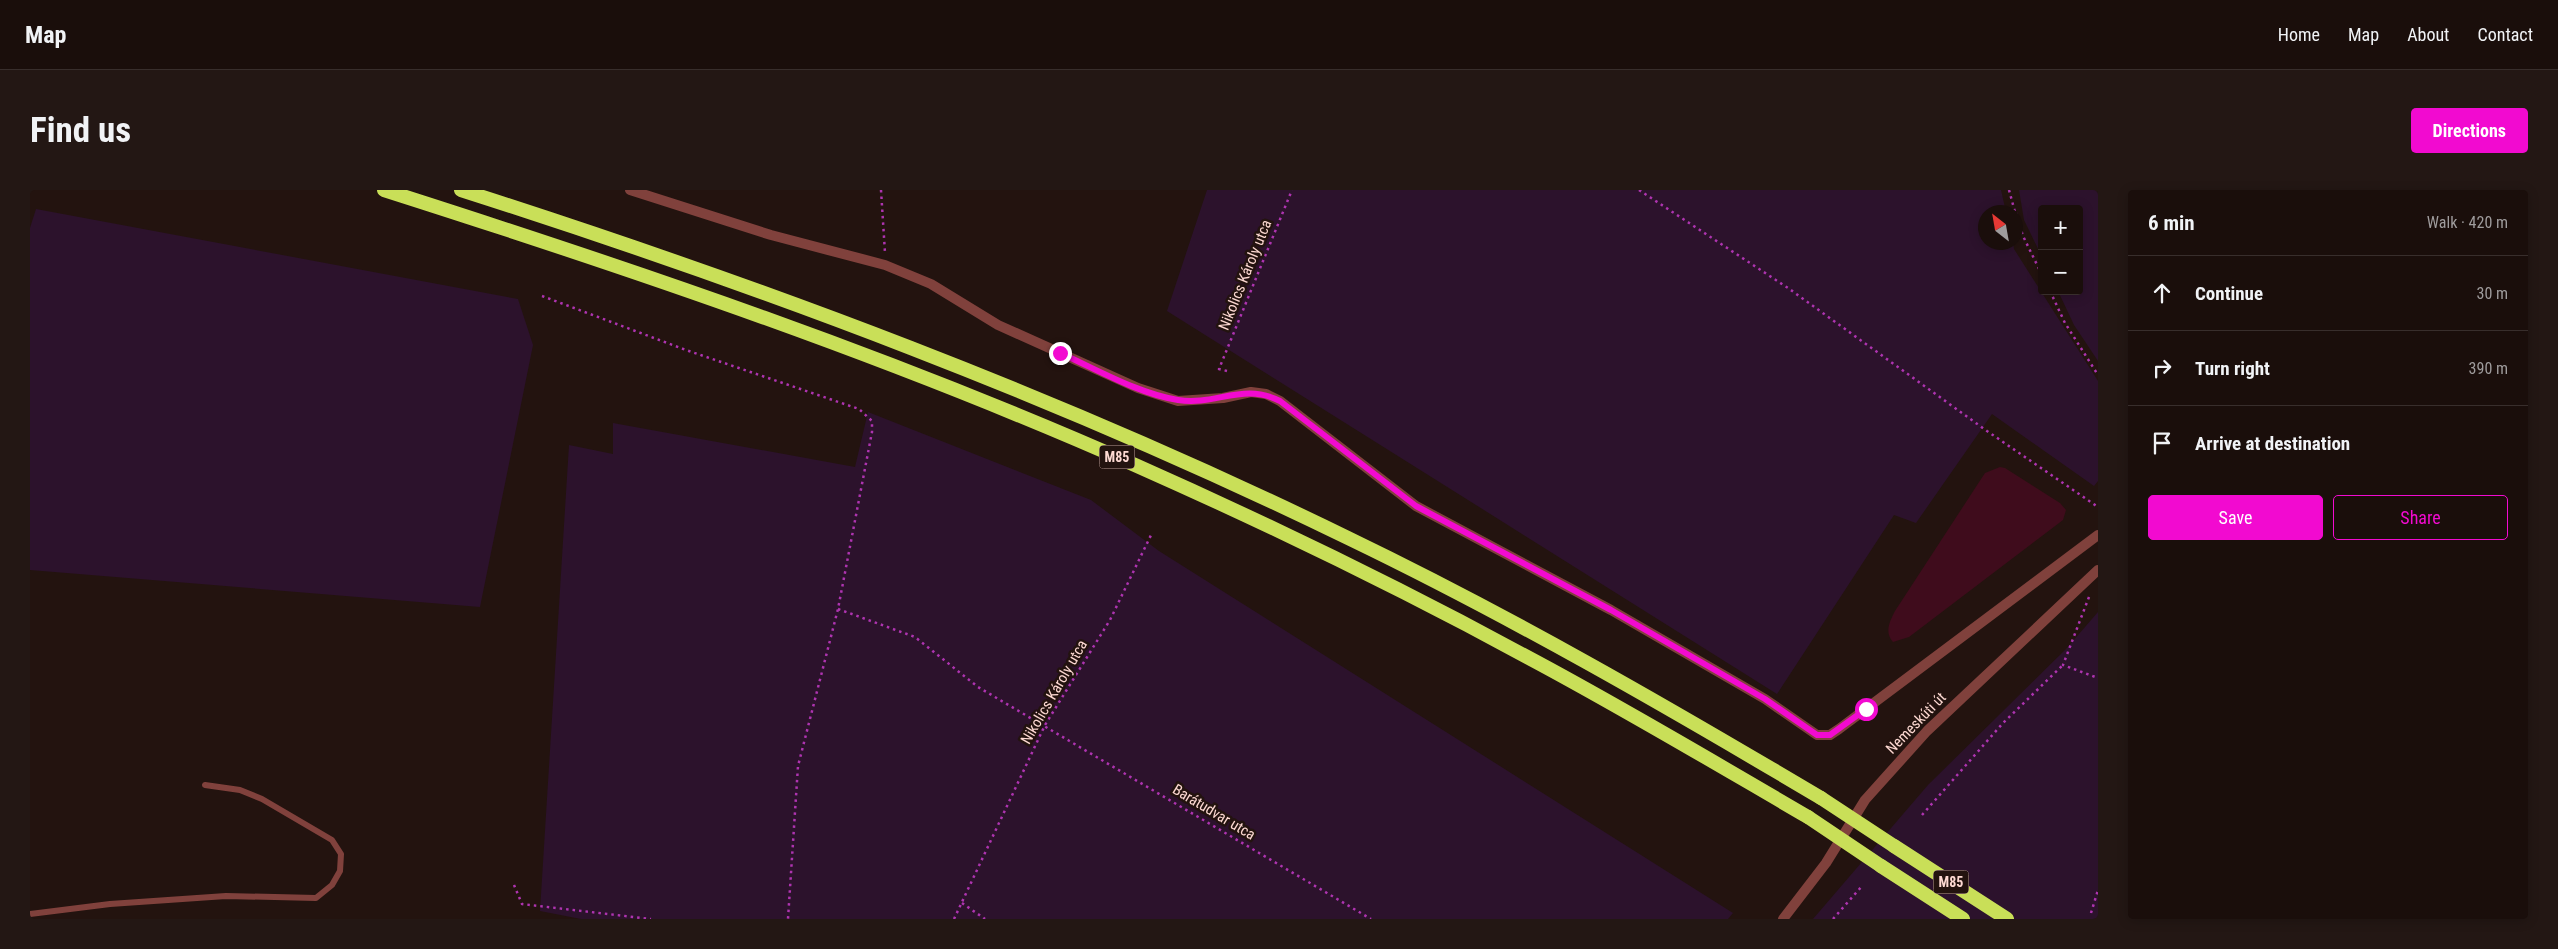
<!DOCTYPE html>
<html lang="en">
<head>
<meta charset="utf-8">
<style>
  :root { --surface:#1a0e0b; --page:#231714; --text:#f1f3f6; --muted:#9f9c9d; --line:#382e2c; --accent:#f20ad0 }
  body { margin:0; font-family:"Roboto Condensed",sans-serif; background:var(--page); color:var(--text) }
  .controls { position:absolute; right:15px; top:15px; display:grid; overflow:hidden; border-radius:5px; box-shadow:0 2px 12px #0003 }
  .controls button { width:45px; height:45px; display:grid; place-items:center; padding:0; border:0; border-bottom:1px solid var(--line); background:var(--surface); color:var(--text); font:25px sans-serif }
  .compass { position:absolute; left:1948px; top:15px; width:45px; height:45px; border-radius:50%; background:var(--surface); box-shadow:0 2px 12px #0003; rotate:329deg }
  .stop { position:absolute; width:15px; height:15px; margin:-11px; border:4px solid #f20ad0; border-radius:50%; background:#fff }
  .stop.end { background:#f20ad0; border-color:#fff; box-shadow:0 1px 5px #0008 }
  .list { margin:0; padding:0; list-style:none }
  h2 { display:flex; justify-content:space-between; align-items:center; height:65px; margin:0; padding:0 20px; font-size:21px }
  h2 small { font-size:16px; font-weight:400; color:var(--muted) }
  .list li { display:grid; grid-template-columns:32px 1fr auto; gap:15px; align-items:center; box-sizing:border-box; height:75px; padding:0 20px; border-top:1px solid var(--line) }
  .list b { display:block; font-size:19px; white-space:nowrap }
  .list em { font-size:16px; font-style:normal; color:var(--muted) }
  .actions { display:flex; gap:10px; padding:15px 20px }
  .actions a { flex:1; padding:11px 0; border:1px solid var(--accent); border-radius:5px; text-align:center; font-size:18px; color:var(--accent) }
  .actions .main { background:var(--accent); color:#fff }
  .icon { flex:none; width:28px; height:28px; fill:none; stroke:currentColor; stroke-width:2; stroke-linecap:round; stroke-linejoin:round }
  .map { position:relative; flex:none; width:2068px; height:729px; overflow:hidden; border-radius:5px }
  header { display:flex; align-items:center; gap:30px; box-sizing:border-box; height:70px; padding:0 25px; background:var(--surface); border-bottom:1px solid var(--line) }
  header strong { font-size:24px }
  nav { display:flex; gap:28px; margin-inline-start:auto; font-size:18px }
  .intro { display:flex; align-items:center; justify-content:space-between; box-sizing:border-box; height:120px; padding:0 30px }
  h1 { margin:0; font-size:35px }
  .button { padding:12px 22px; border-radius:5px; background:var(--accent); color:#fff; font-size:18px; font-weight:700 }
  main { display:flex; gap:30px; padding:0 30px }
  aside { flex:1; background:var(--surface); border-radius:5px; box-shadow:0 2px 12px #0003 }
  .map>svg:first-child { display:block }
</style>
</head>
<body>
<header>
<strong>Map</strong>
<nav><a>Home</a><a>Map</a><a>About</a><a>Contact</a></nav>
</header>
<div class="intro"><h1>Find us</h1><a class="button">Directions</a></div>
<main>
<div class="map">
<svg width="2068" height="729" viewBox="0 0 2068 729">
  <rect width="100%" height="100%" fill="#23130f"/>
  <g fill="#2c122c">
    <polygon points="1177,0 1971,0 1976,22 1956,22 1956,52 1983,53 1984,59 2068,191 2068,291 2064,296 1962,224 1886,333 1864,325 1747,504 1137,121"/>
    <polygon points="1989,0 2068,0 2068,171 2044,135 2028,101 2049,101 2049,19 2012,19 2012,67 1994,30"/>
    <polygon points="6,19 488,109 503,155 450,417 0,380 0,38"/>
    <polygon points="838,222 1061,310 1129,361 1703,723 1698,729 551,729 510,721 539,255 583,264 583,233 825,277"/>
    <polygon points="2068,422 2068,729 1783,729 1898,595 2036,459"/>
  </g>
  <path fill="#3f0c1c" d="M1970,277L1975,278L2030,313L2036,320L2033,330L1879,447L1863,452C1854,442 1860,431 1865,421L1955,283Z"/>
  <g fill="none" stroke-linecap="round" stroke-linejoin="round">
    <g stroke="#ae34b0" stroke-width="2.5" stroke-dasharray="2.5 4" stroke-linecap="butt">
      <polyline points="851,0 855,63"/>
      <polyline points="1609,0 1758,98 1957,241 2068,317"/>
      <polyline points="1979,0 1985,22"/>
      <polyline points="1986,23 1993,46 2012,85"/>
      <polyline points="2020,101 2035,133 2068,185"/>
      <polyline points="512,106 656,160 829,219 842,231 842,242 808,419 768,576 758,729"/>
      <polyline points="1197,181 1189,179 1262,0"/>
      <polyline points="2059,407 2033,475 2068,488"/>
      <polyline points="808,419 885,447 948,497 1341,729"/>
      <polyline points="1892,625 1973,533 2033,475"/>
      <polyline points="484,695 492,714 621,729"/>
      <polyline points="932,713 955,729"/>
      <polyline points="2061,723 2068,700"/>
      <polyline points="924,729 1015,535 1080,430 1122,343"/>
      <polyline points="1803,729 1832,696"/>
    </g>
    <polyline stroke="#80413c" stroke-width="6" points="0,724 80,714 196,706 286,708 302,695 310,681 311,664 302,650 232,609 210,600 175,595"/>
    <g stroke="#80413c" stroke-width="10">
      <polyline points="600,0 741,45 855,75 901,94 968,135 1108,198 1148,211 1193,208 1221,202 1236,204 1250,211 1386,316 1581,420 1735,509 1787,545 1800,545 1809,539 2068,345"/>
      <polyline points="1753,729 1796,673 1835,610 1897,541 2068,380"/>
    </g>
    <g stroke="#c9df58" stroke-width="14">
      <path d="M354,0C608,81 861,167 1105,275C1238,334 1370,398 1499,468C1593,518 1685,573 1778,627"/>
      <path d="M431,0C734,97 1031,208 1318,348C1480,426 1636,516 1791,608"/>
      <polyline points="1864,656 1977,729"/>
      <polyline points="1851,676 1933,729"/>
    </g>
    <g stroke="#c9df58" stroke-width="14">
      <polyline points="1791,608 1864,656"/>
      <polyline points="1778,627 1851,676"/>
    </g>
  </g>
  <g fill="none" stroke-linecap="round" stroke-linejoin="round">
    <path stroke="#f20ad0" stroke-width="6" d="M1030,163C1066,179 1109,204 1148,210C1186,216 1213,192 1250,211L1386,316L1581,420L1735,509L1787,545H1800L1836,519"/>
  </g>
  <g text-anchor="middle" stroke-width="5" stroke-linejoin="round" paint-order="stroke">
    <g fill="#23130f" stroke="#bc9e98" stroke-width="1">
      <rect x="1069.5" y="255.5" width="35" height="23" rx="4"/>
      <rect x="1903.5" y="680.5" width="35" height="23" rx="4"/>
    </g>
    <g font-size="14" font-weight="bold" fill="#fdd9d2">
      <text x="1087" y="272">M85</text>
      <text x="1921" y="697">M85</text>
    </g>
    <g font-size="15" fill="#fdd9d2" stroke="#23130f">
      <text transform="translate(1215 85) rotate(-68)" y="5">Nikolics Károly utca</text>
      <text transform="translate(1024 502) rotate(-60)" y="5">Nikolics Károly utca</text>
      <text transform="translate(1886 533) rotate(-46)" y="5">Nemeskúti út</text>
      <text transform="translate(1184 622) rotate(31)" y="5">Barátudvar utca</text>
    </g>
  </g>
</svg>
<div class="controls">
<button>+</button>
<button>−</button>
</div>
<svg class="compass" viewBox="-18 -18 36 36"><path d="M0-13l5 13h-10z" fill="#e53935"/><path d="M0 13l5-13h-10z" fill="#9f9c9d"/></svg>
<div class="stop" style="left:1836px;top:519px"></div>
<div class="stop end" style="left:1030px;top:163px"></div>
</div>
<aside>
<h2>6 min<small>Walk · 420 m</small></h2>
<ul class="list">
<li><svg class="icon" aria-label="ahead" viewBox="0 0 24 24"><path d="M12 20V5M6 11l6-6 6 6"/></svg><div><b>Continue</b></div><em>30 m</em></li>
<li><svg class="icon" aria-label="right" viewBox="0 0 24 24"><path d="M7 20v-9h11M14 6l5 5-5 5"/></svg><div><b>Turn right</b></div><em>390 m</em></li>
<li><svg class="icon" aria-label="arrive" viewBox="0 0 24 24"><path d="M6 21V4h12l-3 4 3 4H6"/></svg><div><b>Arrive at destination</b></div></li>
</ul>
<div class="actions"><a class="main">Save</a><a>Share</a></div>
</aside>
</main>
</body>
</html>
